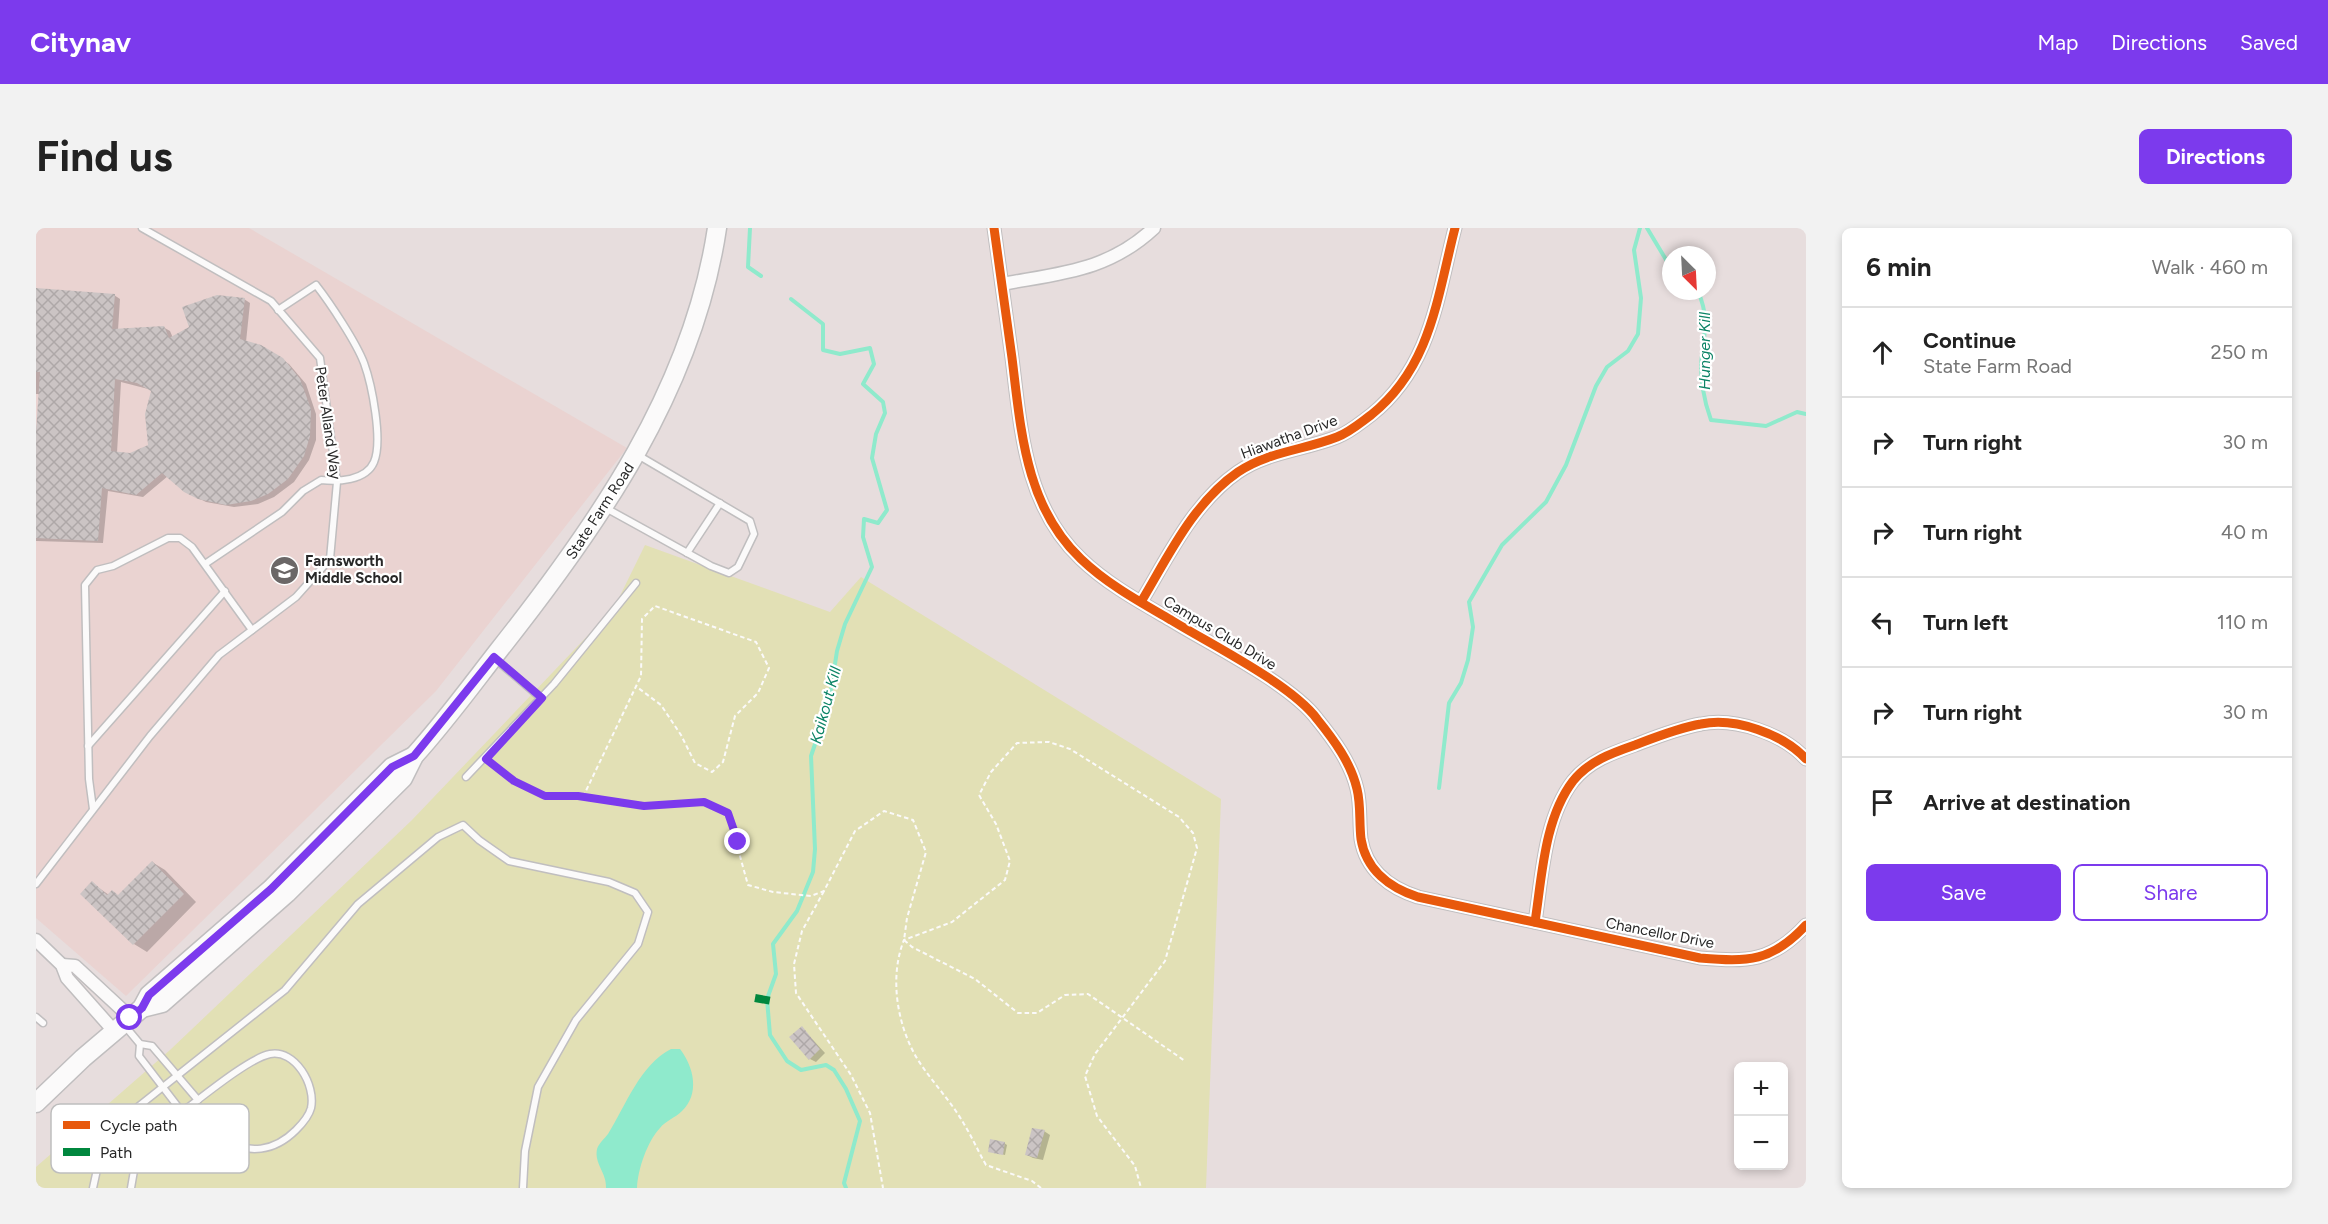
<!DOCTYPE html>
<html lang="en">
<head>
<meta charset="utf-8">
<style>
  :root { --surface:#fff; --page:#f2f2f2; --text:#222; --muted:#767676; --line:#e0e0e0; --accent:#7c3aed }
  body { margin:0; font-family:Figtree,sans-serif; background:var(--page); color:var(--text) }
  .controls { position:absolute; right:18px; bottom:18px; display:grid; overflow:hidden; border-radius:9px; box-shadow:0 3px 9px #0003 }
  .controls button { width:54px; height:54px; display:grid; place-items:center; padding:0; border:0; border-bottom:2px solid var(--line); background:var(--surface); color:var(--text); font:30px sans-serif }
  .compass { position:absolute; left:1626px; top:18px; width:54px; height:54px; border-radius:50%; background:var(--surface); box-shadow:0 3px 9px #0003; rotate:156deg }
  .stop { position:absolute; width:18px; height:18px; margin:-14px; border:4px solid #7c3aed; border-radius:50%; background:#fff }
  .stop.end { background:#7c3aed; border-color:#fff; box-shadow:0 2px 6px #0008 }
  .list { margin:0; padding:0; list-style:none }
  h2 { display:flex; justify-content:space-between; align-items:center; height:78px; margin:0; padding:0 24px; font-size:26px }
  h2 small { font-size:20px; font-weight:400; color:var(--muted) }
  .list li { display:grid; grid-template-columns:39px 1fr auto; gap:18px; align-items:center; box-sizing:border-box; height:90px; padding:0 24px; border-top:2px solid var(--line) }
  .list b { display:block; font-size:22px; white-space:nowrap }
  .list p { margin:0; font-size:20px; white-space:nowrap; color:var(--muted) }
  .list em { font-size:20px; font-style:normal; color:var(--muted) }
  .actions { display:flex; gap:12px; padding:18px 24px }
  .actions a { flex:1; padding:14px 0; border:2px solid var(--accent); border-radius:9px; text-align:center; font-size:21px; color:var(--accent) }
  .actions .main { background:var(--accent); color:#fff }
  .icon { flex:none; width:33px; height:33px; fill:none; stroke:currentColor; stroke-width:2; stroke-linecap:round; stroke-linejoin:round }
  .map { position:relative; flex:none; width:1770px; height:960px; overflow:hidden; border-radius:9px }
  header { display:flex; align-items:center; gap:36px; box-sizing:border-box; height:84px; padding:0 30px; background:var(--accent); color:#fff }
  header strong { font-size:28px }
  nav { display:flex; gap:33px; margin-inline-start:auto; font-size:21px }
  .intro { display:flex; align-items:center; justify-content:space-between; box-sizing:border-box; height:144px; padding:0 36px }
  h1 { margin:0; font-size:42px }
  .button { padding:15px 27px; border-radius:9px; background:var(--accent); color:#fff; font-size:21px; font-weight:700 }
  main { display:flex; gap:36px; padding:0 36px }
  aside { flex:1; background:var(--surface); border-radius:9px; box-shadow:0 3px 9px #0003 }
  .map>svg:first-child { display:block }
</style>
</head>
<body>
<header>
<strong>Citynav</strong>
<nav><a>Map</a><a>Directions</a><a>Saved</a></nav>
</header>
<div class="intro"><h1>Find us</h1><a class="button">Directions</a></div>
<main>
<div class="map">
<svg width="1770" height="960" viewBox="0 0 1770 960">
  <defs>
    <pattern id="building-cross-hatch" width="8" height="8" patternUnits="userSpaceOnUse" patternTransform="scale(1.5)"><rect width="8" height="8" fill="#cbc4c4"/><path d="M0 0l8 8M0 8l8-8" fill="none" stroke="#aea8a8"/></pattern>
  </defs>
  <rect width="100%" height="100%" fill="#e7dddd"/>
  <polygon fill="#ead3d1" points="0,0 213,0 591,220 400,463 90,768 0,690"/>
  <polygon fill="#e2e0b5" points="609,317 794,384 825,349 1185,571 1170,960 0,960 0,939 134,822 376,592 578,380"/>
  <path fill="#8feacc" d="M635,821H644C658,839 664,866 646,883C639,890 629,893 624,900C611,914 602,941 601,960H570C571,945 558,936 561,921C563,915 569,910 572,906C590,877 604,837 635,821Z"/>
  <g fill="#0003" fill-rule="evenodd">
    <path d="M0,61L78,67L84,71L82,102L127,99L134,103L137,110L208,71L214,75L210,114L224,118L253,136L270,156L280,186V212L273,232L258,254L238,269L222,276L198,279L170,274L156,267L132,248L107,269L72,263L67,315L0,313V205L4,166H0ZM85,154L116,162L113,218L94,226L81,225Z"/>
    <polygon points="116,634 129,642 160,674 111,724 98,716 46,666 56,655 73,667 76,664 83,668"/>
    <polygon points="766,800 789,825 780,834 774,831"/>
    <polygon points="1008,903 1014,907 1007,932 997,930 991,927"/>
    <polygon points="968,915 971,917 969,927 954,923"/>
  </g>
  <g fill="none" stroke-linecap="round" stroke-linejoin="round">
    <g stroke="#8feacc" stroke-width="4">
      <polyline points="714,0 712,39 725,48"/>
      <polyline points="1611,0 1635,40"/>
      <path d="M1662,63C1673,90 1669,100 1666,127C1663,148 1668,173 1675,192L1730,198L1761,184L1770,186"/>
      <polyline points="755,71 787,96 787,122 804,126 834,120 838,136 827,156 847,174 849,185 840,206 836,230 851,282 842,295 828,291 827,309 836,339 809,396 801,423 793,475 775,528 779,621 777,644 761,683 737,716 740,746 731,771 734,807 751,833 765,842 790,837 798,842 810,861 824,893 808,955 810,960"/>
      <polyline points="1403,560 1413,475 1425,455 1432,432 1437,399 1433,374 1466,317 1510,274 1530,237 1560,158 1571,139 1592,123 1602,106 1605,70 1598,22 1604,0"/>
    </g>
  </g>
  <g fill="url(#building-cross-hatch)" fill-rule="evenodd">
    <path d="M0,60L79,66L76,101L128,98L133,110L153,99L146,79L181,67L209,70L204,111L225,117L247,130L264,151L275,181L274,208L268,228L252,251L232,266L215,273L190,277L162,271L148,264L126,245L100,267L66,260L62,313L0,310V204L4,144H0ZM79,151L101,155L115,163L109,186L112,217L94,225L75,223Z"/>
    <polygon points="116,633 148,666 97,717 44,666 56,653 71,667 76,662 82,667"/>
    <polygon points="766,798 784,821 773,832 753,809"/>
    <polygon points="996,900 1009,902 1001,930 989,927"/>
    <polygon points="954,911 969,914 967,927 952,924"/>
  </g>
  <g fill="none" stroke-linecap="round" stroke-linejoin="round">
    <defs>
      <g id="service">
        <polyline points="568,279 675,338 693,345 702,339 718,306 714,293 600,226"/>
        <polyline points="651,325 684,275"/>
        <path d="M169,336L246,284L267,263L285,252C301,254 330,253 338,234C347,213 336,157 328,135C320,114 294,75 280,57L242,82"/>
        <polyline points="458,430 505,470"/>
        <polyline points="52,518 189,363"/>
        <polyline points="430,549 518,456 600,355"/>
        <polyline points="57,581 53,551 49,357 61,342 77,338 132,310 144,310 156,319 216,402"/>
        <polyline points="0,656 114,508 183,427 260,369 294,331 301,254 284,130 235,73 106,0"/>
        <polyline points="0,789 7,795"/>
        <polyline points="89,798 104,816 116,818 162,872"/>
        <polyline points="104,816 103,828 146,884"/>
        <polyline points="57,960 69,905 249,762 322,676 402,609 427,597 443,612 473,633 573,654 599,665 612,684 602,716 540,792 502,859 489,923 487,960"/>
        <path d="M95,960L100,931L146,884C165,870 213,830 234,826C259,821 280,857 275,880C273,888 266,896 260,902C239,923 212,928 186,910C174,902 163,889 152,879"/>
      </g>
      <g id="minor">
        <path d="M958,0C964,43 970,87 976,130C985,202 989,278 1045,331C1071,356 1104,374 1135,392C1174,416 1255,456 1281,491C1298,512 1315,535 1321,561C1325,577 1323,594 1325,611C1330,642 1354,660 1382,669L1664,730C1712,734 1736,734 1770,697"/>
        <path d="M966,56C1025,45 1072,43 1118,0"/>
        <path d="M1105,374C1132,329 1157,275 1202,244C1231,224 1268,222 1301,209C1314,204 1324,195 1335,187C1395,139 1401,70 1419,0"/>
        <path d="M1499,694C1506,649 1508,591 1537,553C1553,533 1576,525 1599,517C1620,509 1642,500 1665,496C1699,489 1747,506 1770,531"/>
        <polyline points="0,712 26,737 31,750 78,803"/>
        <polyline points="26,737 39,738 95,790"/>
      </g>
      <g id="secondary">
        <path d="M106,780L126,775L251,665L367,550L378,528C408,495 435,458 463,422C562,297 657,161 681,0"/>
        <polyline points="0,875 47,830 106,780 113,767 235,661 356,539 378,528"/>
      </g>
    </defs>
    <use href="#service" stroke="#c0bebf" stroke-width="9"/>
    <use href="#minor" stroke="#c0bebf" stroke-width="15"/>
    <use href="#secondary" stroke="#c0bebf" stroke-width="21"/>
    <g stroke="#fbfafa" stroke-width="2" stroke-dasharray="4.5 3" stroke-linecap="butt">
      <polyline points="456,536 478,553 509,568 542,569 608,578 668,574 692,585 712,657 737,664 775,668 788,663 819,603 848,583 877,592 890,624 871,690 868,712 876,719 939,751 982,785 1001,785 1029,767 1052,766 1149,833"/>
      <polyline points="547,569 605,448 606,391 619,378 720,414 733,440 722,465 699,488 687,534 676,544 659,535 645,507 625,477 601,459"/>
      <polyline points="788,663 766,703 758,736 760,765 815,847 834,885 847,960"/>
      <path d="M1005,960L996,953L950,937C942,923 936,909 928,896C915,873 896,854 882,832C861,798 853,749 868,712L916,694L969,652L974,633L960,596L943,567L955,544L981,515L1013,514L1034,521L1143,589L1157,605L1161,620L1129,733L1059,826L1049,848L1061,888L1099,938L1105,960"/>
    </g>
    <use href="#service" stroke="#fbfafa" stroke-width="6"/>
    <use href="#minor" stroke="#fbfafa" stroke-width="12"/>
    <use href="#secondary" stroke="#fbfafa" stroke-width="18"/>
    <polyline stroke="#00873e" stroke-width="8" stroke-dasharray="15 8" stroke-linecap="butt" points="719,770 741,774"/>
    <defs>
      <g id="cycleway">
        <path d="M958,0C964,43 970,87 976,130C985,202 989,278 1045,331C1071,356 1104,374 1135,392C1174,416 1255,456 1281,491C1298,512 1315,535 1321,561C1325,577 1323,594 1325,611C1330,642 1354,660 1382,669L1664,730C1712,734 1736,734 1770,697"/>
        <path d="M1105,374C1132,329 1157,275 1202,244C1231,224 1268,222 1301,209C1314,204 1324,195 1335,187C1395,139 1401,70 1419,0"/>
        <path d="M1499,694C1506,649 1508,591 1537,553C1553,533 1576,525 1599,517C1620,509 1642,500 1665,496C1699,489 1747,506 1770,531"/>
      </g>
    </defs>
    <use href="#cycleway" stroke="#fff" stroke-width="13"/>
    <use href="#cycleway" stroke="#e8590c" stroke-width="9"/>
  </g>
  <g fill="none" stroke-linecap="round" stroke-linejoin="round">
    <polyline stroke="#7c3aed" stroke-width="8" points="94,790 106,780 113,767 235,661 356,539 378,528 458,429 506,470 450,531 478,553 509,568 542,568 608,578 668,574 692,585 702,614"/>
  </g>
  <defs>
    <symbol id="school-disc" viewBox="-11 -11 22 22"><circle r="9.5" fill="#6b6767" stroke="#fff"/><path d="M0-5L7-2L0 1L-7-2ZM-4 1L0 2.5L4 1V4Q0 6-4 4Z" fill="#fff"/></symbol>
  </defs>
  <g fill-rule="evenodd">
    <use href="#school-disc" x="232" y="326" width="33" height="33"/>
  </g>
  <g text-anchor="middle" stroke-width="4.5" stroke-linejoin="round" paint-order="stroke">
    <g font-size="15" fill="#282828" stroke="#fff">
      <text transform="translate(292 195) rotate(82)" y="5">Peter Alland Way</text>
      <text transform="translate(1253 209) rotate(-20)" y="5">Hiawatha Drive</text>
      <text transform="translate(564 283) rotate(-57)" y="5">State Farm Road</text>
      <text transform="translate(1184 405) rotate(31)" y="5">Campus Club Drive</text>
      <text transform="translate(1624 705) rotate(11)" y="5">Chancellor Drive</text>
    </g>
    <g font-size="15" font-weight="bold" fill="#282828" stroke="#fff" text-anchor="start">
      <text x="269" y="338">Farnsworth<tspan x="269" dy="17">Middle School</tspan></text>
    </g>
    <g font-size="16" font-style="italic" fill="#0c8466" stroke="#fff">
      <text transform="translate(1668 123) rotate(-90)" y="6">Hunger Kill</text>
      <text transform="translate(789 477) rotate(-75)" y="6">Kaikout Kill</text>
    </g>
  </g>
  <rect x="15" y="876" width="198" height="69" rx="9" fill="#fff" stroke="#bebebe" stroke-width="1.5"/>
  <rect x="27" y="893" width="27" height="8" fill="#e8590c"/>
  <rect x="27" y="920" width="27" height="8" fill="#00873e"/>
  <g font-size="16" fill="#282828">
    <text x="64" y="903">Cycle path</text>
    <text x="64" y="930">Path</text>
  </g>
</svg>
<div class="controls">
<button>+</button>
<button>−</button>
</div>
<svg class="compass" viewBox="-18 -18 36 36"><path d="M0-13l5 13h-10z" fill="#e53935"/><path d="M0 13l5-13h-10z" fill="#767676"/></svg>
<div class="stop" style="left:94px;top:790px"></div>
<div class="stop end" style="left:702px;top:614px"></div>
</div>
<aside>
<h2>6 min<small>Walk · 460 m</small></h2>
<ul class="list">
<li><svg class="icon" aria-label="ahead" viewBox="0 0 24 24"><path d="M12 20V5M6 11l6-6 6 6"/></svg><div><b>Continue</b><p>State Farm Road</p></div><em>250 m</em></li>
<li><svg class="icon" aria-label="right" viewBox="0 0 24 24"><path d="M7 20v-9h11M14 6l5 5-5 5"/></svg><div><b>Turn right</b></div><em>30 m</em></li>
<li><svg class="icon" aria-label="right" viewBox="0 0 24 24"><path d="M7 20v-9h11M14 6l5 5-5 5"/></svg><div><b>Turn right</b></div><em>40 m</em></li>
<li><svg class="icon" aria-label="left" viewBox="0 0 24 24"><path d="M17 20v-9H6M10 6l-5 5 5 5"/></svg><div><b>Turn left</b></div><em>110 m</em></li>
<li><svg class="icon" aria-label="right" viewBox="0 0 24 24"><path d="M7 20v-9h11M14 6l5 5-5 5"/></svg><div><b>Turn right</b></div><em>30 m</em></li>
<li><svg class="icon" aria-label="arrive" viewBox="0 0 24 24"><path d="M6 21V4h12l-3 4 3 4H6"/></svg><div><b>Arrive at destination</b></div></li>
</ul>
<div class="actions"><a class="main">Save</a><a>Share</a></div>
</aside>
</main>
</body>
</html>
